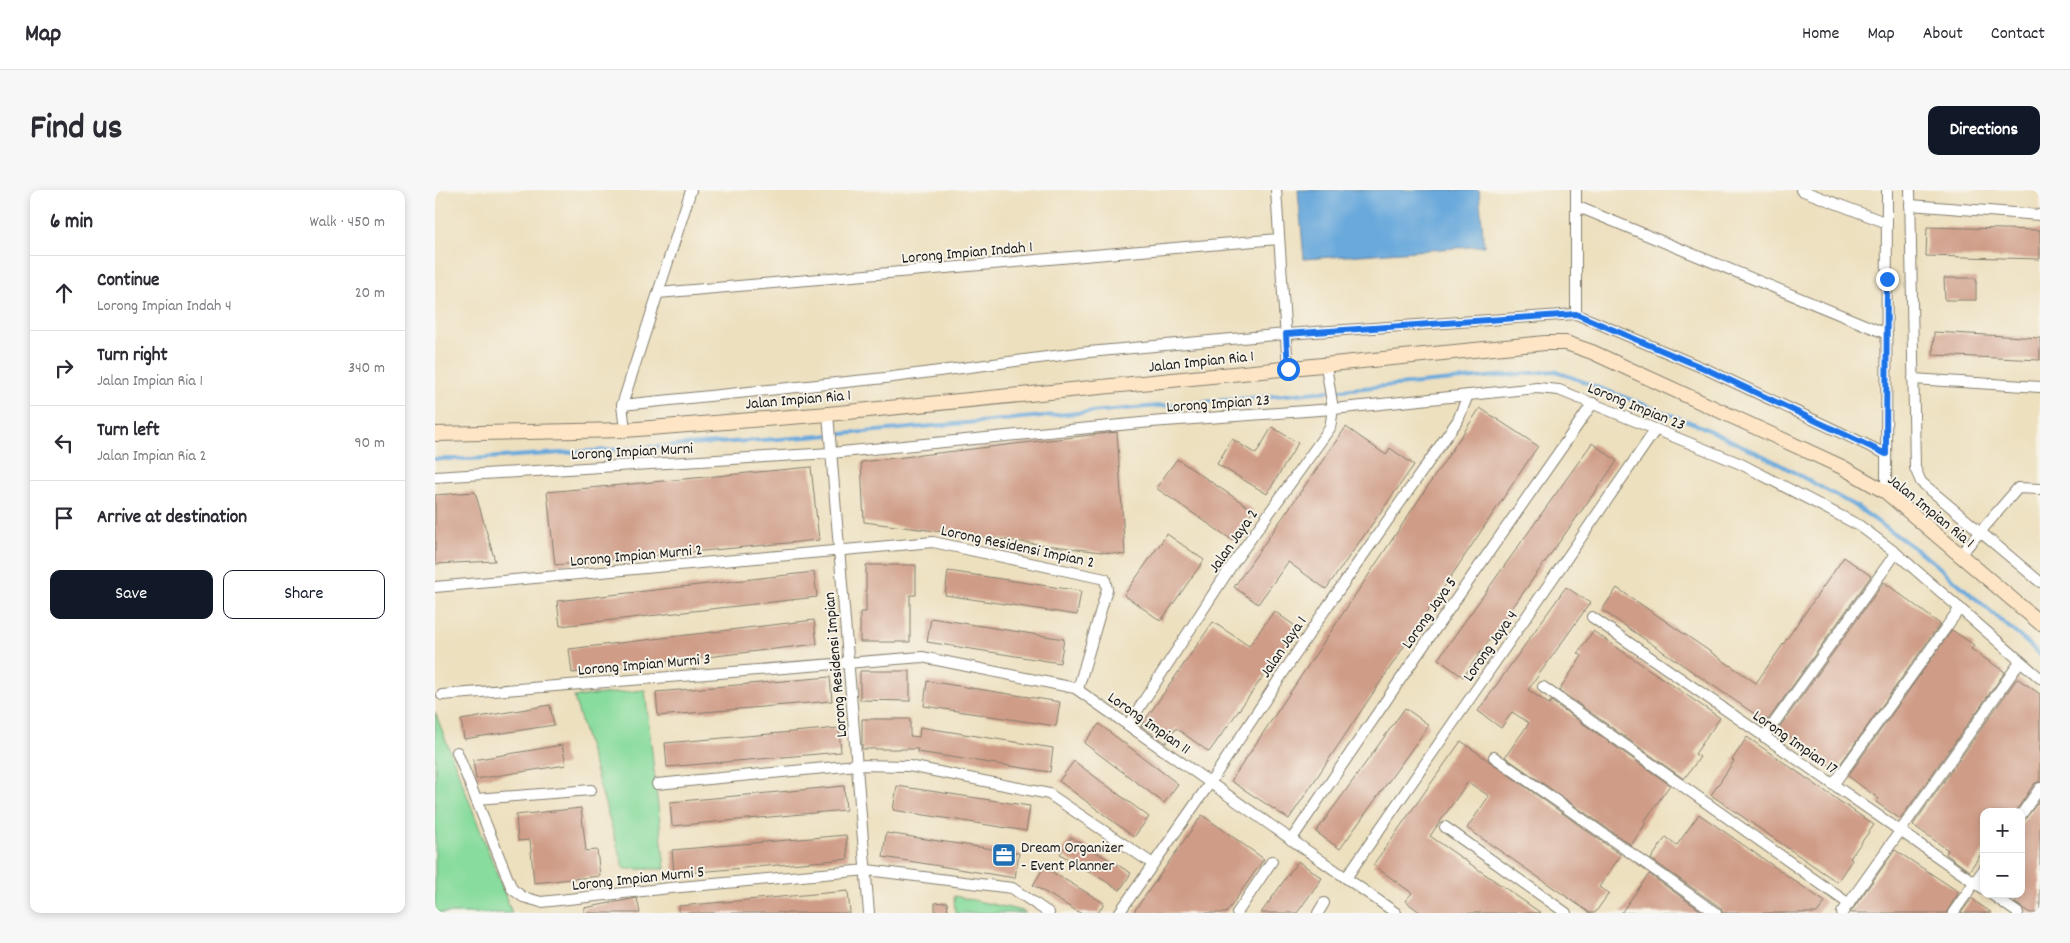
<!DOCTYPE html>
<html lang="en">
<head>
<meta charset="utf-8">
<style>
  :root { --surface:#fff; --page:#f7f7f7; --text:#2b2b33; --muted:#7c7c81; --line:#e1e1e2; --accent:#111827 }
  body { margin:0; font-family:Dekko,sans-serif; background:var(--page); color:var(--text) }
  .controls { position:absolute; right:15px; bottom:15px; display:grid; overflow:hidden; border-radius:10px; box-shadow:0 2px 8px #0003 }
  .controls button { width:45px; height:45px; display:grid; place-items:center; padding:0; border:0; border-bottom:1px solid var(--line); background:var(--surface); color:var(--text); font:25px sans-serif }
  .stop { position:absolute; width:15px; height:15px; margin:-11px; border:4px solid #1a73e8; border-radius:50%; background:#fff }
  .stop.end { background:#1a73e8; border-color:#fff; box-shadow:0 1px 5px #0008 }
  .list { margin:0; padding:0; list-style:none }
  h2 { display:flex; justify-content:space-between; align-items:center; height:65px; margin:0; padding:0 20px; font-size:21px }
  h2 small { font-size:16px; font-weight:400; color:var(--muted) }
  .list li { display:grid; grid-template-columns:32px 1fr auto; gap:15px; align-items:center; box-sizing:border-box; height:75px; padding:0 20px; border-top:1px solid var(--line) }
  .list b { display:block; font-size:19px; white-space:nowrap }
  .list p { margin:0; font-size:16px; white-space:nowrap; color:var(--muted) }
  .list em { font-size:16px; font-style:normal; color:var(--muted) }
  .actions { display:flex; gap:10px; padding:15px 20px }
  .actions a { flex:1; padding:11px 0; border:1px solid var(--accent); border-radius:10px; text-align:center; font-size:18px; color:var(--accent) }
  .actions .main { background:var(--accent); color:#fff }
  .icon { flex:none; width:28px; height:28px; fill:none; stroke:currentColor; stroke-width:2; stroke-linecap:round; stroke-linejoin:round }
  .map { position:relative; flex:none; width:1605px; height:723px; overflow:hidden; border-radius:10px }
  header { display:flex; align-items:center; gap:30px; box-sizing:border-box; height:70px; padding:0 25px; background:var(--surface); border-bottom:1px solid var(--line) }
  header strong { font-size:24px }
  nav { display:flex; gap:28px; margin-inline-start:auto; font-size:18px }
  .intro { display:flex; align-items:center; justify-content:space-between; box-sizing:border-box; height:120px; padding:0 30px }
  h1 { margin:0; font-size:35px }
  .button { padding:12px 22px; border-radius:10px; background:var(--accent); color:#fff; font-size:18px; font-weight:700 }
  main { display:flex; gap:30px; padding:0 30px }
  aside { flex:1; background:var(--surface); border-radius:10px; box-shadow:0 2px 8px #0003 }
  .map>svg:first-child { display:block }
</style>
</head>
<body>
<header>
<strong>Map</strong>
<nav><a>Home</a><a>Map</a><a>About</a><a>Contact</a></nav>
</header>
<div class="intro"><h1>Find us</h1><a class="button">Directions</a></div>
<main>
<aside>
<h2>6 min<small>Walk · 450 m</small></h2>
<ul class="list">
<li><svg class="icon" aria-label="ahead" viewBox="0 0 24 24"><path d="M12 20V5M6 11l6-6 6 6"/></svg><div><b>Continue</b><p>Lorong Impian Indah 4</p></div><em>20 m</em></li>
<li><svg class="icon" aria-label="right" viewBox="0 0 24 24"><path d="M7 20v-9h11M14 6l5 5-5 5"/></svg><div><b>Turn right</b><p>Jalan Impian Ria 1</p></div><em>340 m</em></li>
<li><svg class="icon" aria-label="left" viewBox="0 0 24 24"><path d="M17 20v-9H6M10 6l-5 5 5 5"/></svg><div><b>Turn left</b><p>Jalan Impian Ria 2</p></div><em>90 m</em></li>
<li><svg class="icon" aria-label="arrive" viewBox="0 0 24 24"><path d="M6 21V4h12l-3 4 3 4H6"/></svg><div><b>Arrive at destination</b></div></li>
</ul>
<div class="actions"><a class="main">Save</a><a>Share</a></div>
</aside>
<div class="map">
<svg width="1605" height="723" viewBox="0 0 1605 723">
  <rect width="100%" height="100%" fill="#f7f3e8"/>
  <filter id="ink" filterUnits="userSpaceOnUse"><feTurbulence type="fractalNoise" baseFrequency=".02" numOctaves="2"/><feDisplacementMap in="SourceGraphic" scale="10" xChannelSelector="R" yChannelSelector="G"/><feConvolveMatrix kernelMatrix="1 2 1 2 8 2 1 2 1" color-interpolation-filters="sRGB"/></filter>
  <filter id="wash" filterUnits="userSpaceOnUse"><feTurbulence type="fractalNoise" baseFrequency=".0096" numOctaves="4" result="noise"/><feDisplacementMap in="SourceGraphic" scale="20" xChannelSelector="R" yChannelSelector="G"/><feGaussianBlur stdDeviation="1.12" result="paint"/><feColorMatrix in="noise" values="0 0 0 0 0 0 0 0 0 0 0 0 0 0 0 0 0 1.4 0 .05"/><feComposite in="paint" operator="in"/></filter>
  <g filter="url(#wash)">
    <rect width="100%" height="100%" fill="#ede0bf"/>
    <g fill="#88dc9e" stroke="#527c5d">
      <polygon points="210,500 230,679 189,679 139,507"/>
      <polygon points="0,522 77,723 0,723"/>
      <polygon points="519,706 588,721 591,723 520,723"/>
    </g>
    <polygon fill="#69a9dc" stroke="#42627c" points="863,0 1044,0 1049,56 869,69"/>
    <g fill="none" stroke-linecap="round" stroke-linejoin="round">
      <polyline stroke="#69a9dc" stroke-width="4" points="0,269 34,269 373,247 1120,181 1263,235 1331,267 1422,317 1496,370 1605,464"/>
    </g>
    <g id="blocks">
      <g fill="#cf9c87">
        <polygon points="1492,37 1605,40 1605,69 1491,66"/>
        <polygon points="1509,88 1541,88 1541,110 1510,110"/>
        <polygon points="1499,142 1605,148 1605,170 1498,165"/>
        <polygon points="1045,218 1103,256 854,629 796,591"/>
        <polygon points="837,237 863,253 832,304 782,274 797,249 821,264"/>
        <polygon points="911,237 951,265 955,258 979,275 891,399 853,372 823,414 799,397"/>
        <polygon points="682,242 690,365 429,332 426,272"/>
        <polygon points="1157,253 1182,271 1028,487 1003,469"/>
        <polygon points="742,269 818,320 797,350 721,298"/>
        <polygon points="376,277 384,350 120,375 112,302"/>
        <polygon points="40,302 60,371 0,374 0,305"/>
        <polygon points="732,344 769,370 726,431 689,405"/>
        <polygon points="1409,367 1436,386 1333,530 1331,528 1330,531 1167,420 1182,398 1321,493"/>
        <polygon points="431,375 481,375 481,405 475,405 475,452 425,452 425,422 431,422"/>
        <polygon points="513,381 646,401 642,425 510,405"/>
        <polygon points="379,382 382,407 125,436 122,411"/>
        <polygon points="1449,392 1505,434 1401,580 1344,538"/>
        <polygon points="1131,397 1155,413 1093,500 1114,514 1116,511 1235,595 1209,632 1211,633 1196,655 1070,567 1094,533 1077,522 1066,538 1043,521"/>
        <polygon points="839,421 863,438 774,562 741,538 731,553 706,536 778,432 814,456"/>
        <polygon points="496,428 629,449 625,473 492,452"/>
        <polygon points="379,430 382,454 137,483 134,459"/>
        <polygon points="1517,440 1539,455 1536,459 1570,482 1465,629 1441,612 1444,609 1413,586"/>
        <polygon points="1158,441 1285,528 1260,564 1265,567 1249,589 1124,500 1147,466 1143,463"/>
        <polygon points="425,481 475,481 475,511 425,510"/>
        <polygon points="395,487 397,511 223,526 221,502"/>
        <polygon points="1583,489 1605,504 1605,591 1599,594 1580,622 1549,622 1549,660 1534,681 1511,664 1513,660 1478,635 1581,490"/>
        <polygon points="492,491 625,512 621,536 489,516"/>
        <polygon points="115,515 119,535 29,549 26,530"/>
        <polygon points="970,518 994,535 905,659 881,642"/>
        <polygon points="427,529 475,529 475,546 484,547 485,537 618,558 615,582 482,562 483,559 427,559"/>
        <polygon points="664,534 743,594 729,613 649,553"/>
        <polygon points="404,538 406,562 232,577 230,553"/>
        <polygon points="1312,547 1439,635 1415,668 1417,670 1402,692 1276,605 1299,571 1297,570"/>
        <polygon points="1026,551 1186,665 1164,697 1174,703 1160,723 1155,723 1032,638 1054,606 1033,592 995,646 1106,723 986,723 970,711 977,703 938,675"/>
        <polygon points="127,555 131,575 41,589 38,570"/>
        <polygon points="639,571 714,627 699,647 624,591"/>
        <polygon points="409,596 411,620 237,636 235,612"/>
        <polygon points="462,596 595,616 591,641 458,620"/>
        <polygon points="1605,610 1605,723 1595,723 1580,713 1586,704 1586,634"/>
        <polygon points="146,618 151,661 162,660 165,686 99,693 95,650 83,651 81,625"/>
        <polygon points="1264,624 1390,712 1382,723 1288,723 1285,717 1216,669 1231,647 1242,655"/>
        <polygon points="767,625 829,669 791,723 698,723"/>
        <polygon points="451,643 584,663 580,688 448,667"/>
        <polygon points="411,645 413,669 239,684 237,660"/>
        <polygon points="636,647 696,683 685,700 625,664"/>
        <polygon points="1460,660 1524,702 1511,723 1415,723"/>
        <polygon points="863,671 887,688 862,723 826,723"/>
        <polygon points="609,677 669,713 663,723 645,723 598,695"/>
        <polygon points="1214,684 1269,723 1186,723"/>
        <polygon points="413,701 415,723 244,723 244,716"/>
        <polygon points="202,708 205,723 149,723 149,718"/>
        <polygon points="1537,708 1541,712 1557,723 1526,723"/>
        <polygon points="512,712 513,723 500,723 500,713"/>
      </g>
    </g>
  </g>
  <g filter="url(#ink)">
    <use href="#blocks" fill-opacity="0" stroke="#847e6e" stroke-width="1"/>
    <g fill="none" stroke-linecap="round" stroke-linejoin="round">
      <defs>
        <g id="street">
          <polyline points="841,0 853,179"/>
          <polyline points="1141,0 1141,124"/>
          <polyline points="1366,0 1452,33"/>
          <polyline points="1475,0 1480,278 1486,292 1605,392"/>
          <polyline points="1475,15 1605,25"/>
          <polyline points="1141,16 1452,144"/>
          <polyline points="223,103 844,49"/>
          <polyline points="1478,189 1605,197"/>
          <polyline points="187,215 450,188 643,163 851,144 1141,124 1273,180 1451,264"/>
          <polyline points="393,224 434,723"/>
          <polyline points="190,240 187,215 256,0"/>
          <polyline points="0,287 396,263 716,232 898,219 1102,198 1124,200 1306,274 1425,336 1461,363 1605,488"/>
          <polyline points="1451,302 1452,0"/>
          <polyline points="1525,365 1583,298 1605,299"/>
          <polyline points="0,397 498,352 670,389 672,399 643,499"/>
          <polyline points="1157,427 1549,699"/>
          <polyline points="1108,497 1414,714"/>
          <polyline points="7,505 487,467 640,498 961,723"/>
          <polyline points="693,535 799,372 895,238 898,219 891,176"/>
          <polyline points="1329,547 1461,363"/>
          <polyline points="22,562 77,699 88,707 106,712 235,698 432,680 577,698 614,723"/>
          <polyline points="1059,567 1281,723"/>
          <polyline points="222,594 422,575 474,576 614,604 718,674"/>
          <polyline points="1398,595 1525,418"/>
          <polyline points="41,609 156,600"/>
          <polyline points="1586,625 1605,598"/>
          <polyline points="1010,637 1131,723"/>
          <polyline points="856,650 978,471 1158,213"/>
          <polyline points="911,688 1221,239"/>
          <polyline points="1556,704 1583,723"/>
          <polyline points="684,723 775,593 892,417 1023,230 1033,205"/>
          <polyline points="802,723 837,671"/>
          <polyline points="883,723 889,713"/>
          <polyline points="1407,723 1585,472"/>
          <polyline points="1518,723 1549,679"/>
        </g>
        <polyline id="secondary" points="0,244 190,240 393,224 1110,153 1131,153 1157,162 1407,277 1451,302 1605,433"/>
      </defs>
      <use href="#street" stroke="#847e6e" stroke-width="12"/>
      <use href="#secondary" stroke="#847e6e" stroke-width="16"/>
      <use href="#street" stroke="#fff" stroke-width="10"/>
      <use href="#secondary" stroke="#fde5c5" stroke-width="14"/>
    </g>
  </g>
  <g fill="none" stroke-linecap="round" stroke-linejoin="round" filter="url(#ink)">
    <polyline stroke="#1a73e8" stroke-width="6" points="853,179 851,144 1141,124 1273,180 1451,264 1452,89"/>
  </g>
  <defs>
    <symbol id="office-square" viewBox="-11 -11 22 22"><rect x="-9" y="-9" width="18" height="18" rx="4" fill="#1f6fb2" stroke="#f7f3e8"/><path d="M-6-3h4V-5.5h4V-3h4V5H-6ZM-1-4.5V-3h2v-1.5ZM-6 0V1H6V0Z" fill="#fff"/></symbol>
  </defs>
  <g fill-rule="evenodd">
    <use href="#office-square" x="555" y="651" width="28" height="28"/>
  </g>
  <g text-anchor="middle" stroke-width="4" stroke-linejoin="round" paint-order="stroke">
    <g font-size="16" fill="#1c1c1c" stroke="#f7f3e8">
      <text transform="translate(532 61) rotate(-5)" y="6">Lorong Impian Indah 1</text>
      <text transform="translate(766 170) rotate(-6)" y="6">Jalan Impian Ria 1</text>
      <text transform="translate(363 208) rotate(-5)" y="6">Jalan Impian Ria 1</text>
      <text transform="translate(783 212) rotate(-4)" y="6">Lorong Impian 23</text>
      <text transform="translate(1202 215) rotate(22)" y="6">Lorong Impian 23</text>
      <text transform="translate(197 260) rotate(-3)" y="6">Lorong Impian Murni</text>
      <text transform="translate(1497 320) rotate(39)" y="6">Jalan Impian Ria 1</text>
      <text transform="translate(797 350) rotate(-55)" y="6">Jalan Jaya 2</text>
      <text transform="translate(583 355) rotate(12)" y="6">Lorong Residensi Impian 2</text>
      <text transform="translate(201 364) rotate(-5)" y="6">Lorong Impian Murni 2</text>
      <text transform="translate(993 422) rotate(-55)" y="6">Lorong Jaya 5</text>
      <text transform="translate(1054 455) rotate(-55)" y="6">Lorong Jaya 4</text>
      <text transform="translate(847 456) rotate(-56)" y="6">Jalan Jaya 1</text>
      <text transform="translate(209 473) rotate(-5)" y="6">Lorong Impian Murni 3</text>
      <text transform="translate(399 475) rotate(-95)" y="6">Lorong Residensi Impian</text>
      <text transform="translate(715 532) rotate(35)" y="6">Lorong Impian 11</text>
      <text transform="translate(1361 551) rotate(35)" y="6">Lorong Impian 17</text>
      <text transform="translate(203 687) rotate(-6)" y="6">Lorong Impian Murni 5</text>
    </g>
    <g font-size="16" fill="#1c1c1c" stroke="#f7f3e8" text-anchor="start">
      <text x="586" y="662">Dream Organizer<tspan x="586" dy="18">- Event Planner</tspan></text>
    </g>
  </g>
</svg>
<div class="controls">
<button>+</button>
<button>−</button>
</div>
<div class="stop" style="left:853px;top:179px"></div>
<div class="stop end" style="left:1452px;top:89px"></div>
</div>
</main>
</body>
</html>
